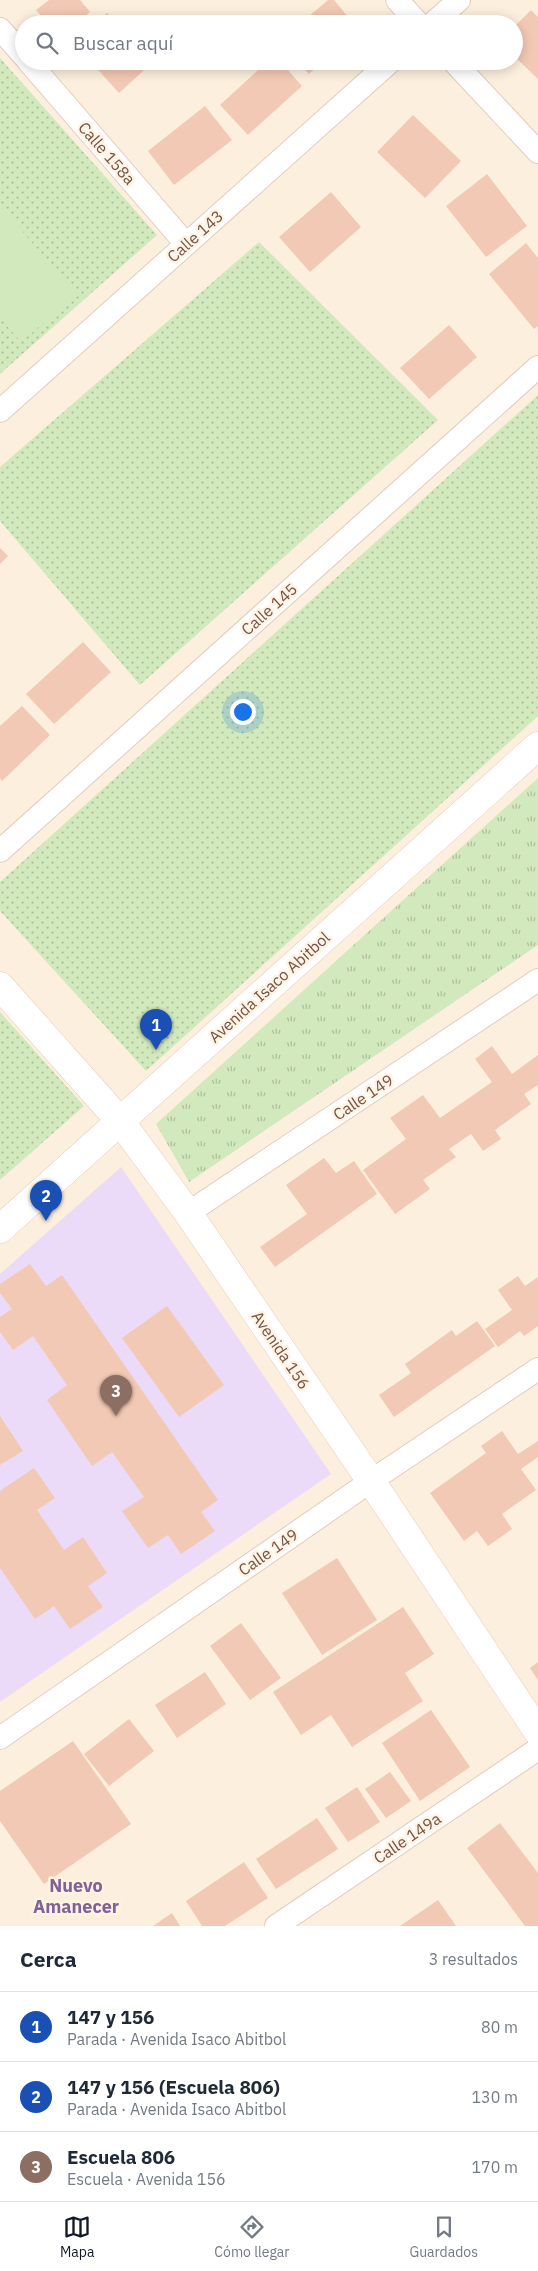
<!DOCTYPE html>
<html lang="es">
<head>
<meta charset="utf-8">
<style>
  :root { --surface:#fff; --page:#f2f2f3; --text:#1f2937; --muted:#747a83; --line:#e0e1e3; --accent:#111827 }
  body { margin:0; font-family:"IBM Plex Sans",sans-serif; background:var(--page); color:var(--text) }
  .you { position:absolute; left:242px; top:711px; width:18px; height:18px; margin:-12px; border:4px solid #fff; border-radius:50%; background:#1a73e8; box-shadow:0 0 0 8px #1a73e833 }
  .badge { display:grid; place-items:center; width:32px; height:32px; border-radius:50%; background:var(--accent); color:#fff; font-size:16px; font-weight:700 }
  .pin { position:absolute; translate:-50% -41px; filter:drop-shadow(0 1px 2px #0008) }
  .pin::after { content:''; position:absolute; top:26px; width:18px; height:15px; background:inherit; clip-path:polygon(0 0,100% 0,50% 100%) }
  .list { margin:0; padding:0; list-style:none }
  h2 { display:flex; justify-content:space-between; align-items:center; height:65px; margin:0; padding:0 20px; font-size:21px }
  h2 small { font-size:16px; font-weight:400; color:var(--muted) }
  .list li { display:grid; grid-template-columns:32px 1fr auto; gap:15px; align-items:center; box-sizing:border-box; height:70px; padding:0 20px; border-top:1px solid var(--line) }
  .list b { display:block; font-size:19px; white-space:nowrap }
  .list p { margin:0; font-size:16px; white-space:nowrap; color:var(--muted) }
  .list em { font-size:16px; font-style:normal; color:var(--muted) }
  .icon { flex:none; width:28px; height:28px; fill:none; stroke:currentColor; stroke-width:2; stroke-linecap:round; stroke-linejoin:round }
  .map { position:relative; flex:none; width:538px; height:1926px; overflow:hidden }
  .search { position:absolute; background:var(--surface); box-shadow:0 2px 12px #0003; left:15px; right:15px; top:15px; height:55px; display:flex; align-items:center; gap:12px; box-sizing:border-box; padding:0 18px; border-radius:28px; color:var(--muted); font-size:19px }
  .sheet { height:275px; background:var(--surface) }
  nav { display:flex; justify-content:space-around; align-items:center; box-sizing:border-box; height:70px; border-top:1px solid var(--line); background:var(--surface); font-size:14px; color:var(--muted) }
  nav a { display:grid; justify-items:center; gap:2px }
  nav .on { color:var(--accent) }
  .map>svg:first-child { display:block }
</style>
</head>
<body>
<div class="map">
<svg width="538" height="1926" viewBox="0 0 538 1926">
  <defs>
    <pattern id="grass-tufts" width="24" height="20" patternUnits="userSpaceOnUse" patternTransform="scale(1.25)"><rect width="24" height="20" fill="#d1e9bc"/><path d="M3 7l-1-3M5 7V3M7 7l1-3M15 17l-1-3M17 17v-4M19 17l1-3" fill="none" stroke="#aebf9b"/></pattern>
    <pattern id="park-dots" width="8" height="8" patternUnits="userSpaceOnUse" patternTransform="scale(1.25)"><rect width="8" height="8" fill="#d1e9bc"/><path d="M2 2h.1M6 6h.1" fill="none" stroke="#aebf9b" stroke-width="1.8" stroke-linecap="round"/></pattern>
  </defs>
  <rect width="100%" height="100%" fill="#fcefdd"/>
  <polygon fill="#ecdbf8" points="121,1167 331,1474 0,1702 0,1274"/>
  <polygon fill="url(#grass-tufts)" points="538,778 538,945 189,1182 156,1124"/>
  <g fill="url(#park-dots)">
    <polygon points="0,58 157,235 0,374"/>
    <polygon points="259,242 438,420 140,685 0,521 0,467"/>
    <polygon points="538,395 538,716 146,1071 0,911 0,882"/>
    <polygon points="0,1012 84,1106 0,1180"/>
  </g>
  <polygon fill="#d1e9bc" points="0,206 77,294 21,342 0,318"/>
  <g fill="#f2c9b4">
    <polygon points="49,0 80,0 90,12 76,24 48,24 36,10"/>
    <polygon points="328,0 334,0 354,24 300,24"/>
    <polygon points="531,10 538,17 538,79 514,56 514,27"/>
    <polygon points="107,13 117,24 95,24"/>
    <polygon points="90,61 154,61 119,93"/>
    <polygon points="268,61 280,61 302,86 248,135 220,105"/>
    <polygon points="297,61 324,61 309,74"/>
    <polygon points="205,106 232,140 174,185 148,151"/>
    <polygon points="413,115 461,161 425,198 377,152"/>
    <polygon points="487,174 527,226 486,257 446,206"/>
    <polygon points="331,192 361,227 310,272 279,237"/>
    <polygon points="526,243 538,258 538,326 534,329 489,274"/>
    <polygon points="449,325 477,357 429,399 400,368"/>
    <polygon points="0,548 8,556 0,564"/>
    <polygon points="83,642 111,672 54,724 26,694"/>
    <polygon points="22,706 50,735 2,781 0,778 0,726"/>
    <polygon points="492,1046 512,1074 538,1055 538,1085 524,1094 531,1104 495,1130 501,1139 483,1151 471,1134 449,1149 456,1157 423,1180 430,1189 395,1214 363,1170 406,1139 390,1118 423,1095 440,1118 492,1082 475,1059"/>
    <polygon points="324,1158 336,1173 354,1161 377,1194 275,1267 260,1247 307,1214 286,1185"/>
    <polygon points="30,1264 46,1286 62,1275 218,1500 201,1512 215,1531 181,1554 168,1535 148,1548 122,1511 144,1497 112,1452 92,1466 47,1400 67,1385 33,1336 13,1350 0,1332 0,1317 12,1309 0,1293 0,1284"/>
    <polygon points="518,1276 525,1286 538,1277 538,1326 524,1336 520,1331 498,1347 485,1329 512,1310 498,1290"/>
    <polygon points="167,1306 224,1385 179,1417 122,1338"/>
    <polygon points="477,1321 495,1346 394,1417 379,1395 411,1373 405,1364 452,1330 456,1336"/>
    <polygon points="0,1416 23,1451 0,1465"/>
    <polygon points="502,1431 518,1454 538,1441 538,1457 521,1469 536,1490 502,1514 512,1529 488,1546 477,1531 464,1541 430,1493 486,1453 481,1446"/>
    <polygon points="34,1468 55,1498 37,1510 64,1550 83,1537 107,1573 88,1586 103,1607 70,1629 54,1606 35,1619 0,1568 0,1491"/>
    <polygon points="337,1558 377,1620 322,1655 282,1593"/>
    <polygon points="403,1607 434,1654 405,1673 423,1701 352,1747 331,1715 301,1735 273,1692"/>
    <polygon points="241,1623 281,1678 250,1700 210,1646"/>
    <polygon points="538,1662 538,1680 530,1668"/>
    <polygon points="205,1672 226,1704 177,1738 155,1705"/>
    <polygon points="431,1710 470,1767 420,1801 382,1743"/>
    <polygon points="129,1719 154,1751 109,1786 84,1754"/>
    <polygon points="73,1741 131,1824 44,1884 0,1821 0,1791"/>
    <polygon points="390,1772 411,1801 386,1818 365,1789"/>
    <polygon points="357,1787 380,1822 348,1842 325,1808"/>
    <polygon points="317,1818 338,1849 276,1889 256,1859"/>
    <polygon points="500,1823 538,1873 538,1926 525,1926 467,1848"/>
    <polygon points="244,1862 268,1898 225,1926 202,1926 186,1901"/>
    <polygon points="438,1900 456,1926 400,1926"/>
    <polygon points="172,1913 180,1926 153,1926"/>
  </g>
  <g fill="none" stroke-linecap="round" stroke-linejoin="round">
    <defs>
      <g id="street">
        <polyline points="397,0 419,24"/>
        <polyline points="432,24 459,0"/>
        <polyline points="0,29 24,56"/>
        <polyline points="28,61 186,244"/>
        <polyline points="453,61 538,152"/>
        <polyline points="0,411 391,61"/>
        <polyline points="0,851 538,367"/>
        <polyline points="188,1213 538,980"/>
        <polyline points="0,1738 371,1481 538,1369"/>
        <polyline points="276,1926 538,1749"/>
      </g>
      <g id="secondary">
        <polyline points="0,986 120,1121 188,1213 371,1481 538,1732"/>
        <polyline points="0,1229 538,746"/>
      </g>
    </defs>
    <use href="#street" stroke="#e2ccbd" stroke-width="24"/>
    <use href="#secondary" stroke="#e7ccb9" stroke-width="29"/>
    <use href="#street" stroke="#fff" stroke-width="22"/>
    <use href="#secondary" stroke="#fff" stroke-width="28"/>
  </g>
  <g text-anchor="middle" stroke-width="5" stroke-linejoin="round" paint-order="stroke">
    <g font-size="16" fill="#725346" stroke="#fff3e4">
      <text transform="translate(107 153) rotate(49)" y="6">Calle 158a</text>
      <text transform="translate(195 236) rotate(-42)" y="6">Calle 143</text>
      <text transform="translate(269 609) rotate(-42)" y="6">Calle 145</text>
      <text transform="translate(269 987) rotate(-42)" y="6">Avenida Isaco Abitbol</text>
      <text transform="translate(363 1097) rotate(-34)" y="6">Calle 149</text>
      <text transform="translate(281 1350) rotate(56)" y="6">Avenida 156</text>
      <text transform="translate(268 1552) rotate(-35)" y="6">Calle 149</text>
      <text transform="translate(407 1838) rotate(-34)" y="6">Calle 149a</text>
    </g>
    <g font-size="18" font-weight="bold" fill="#816196" stroke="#fff3e4">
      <text x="76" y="1892">Nuevo<tspan x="76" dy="21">Amanecer</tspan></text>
    </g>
  </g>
</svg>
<div class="you"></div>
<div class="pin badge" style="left:156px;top:1050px;background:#1a4fb4">1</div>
<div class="pin badge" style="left:46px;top:1221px;background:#1a4fb4">2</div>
<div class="pin badge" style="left:116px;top:1416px;background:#8d6e63">3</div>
<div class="search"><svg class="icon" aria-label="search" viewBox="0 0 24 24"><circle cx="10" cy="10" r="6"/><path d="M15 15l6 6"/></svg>Buscar aquí</div>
</div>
<section class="sheet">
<h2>Cerca<small>3 resultados</small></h2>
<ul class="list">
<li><span class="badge" style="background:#1a4fb4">1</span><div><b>147 y 156</b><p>Parada · Avenida Isaco Abitbol</p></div><em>80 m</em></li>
<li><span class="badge" style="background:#1a4fb4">2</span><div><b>147 y 156 (Escuela 806)</b><p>Parada · Avenida Isaco Abitbol</p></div><em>130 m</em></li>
<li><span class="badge" style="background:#8d6e63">3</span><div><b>Escuela 806</b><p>Escuela · Avenida 156</p></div><em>170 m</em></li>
</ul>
</section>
<nav>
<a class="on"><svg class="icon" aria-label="map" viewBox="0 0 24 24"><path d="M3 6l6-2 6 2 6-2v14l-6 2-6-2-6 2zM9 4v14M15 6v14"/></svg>Mapa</a>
<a><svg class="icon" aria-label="directions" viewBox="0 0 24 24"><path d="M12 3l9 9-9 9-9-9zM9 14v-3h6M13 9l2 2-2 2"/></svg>Cómo llegar</a>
<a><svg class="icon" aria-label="saved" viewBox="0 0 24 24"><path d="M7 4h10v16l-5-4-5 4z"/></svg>Guardados</a>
</nav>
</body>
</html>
